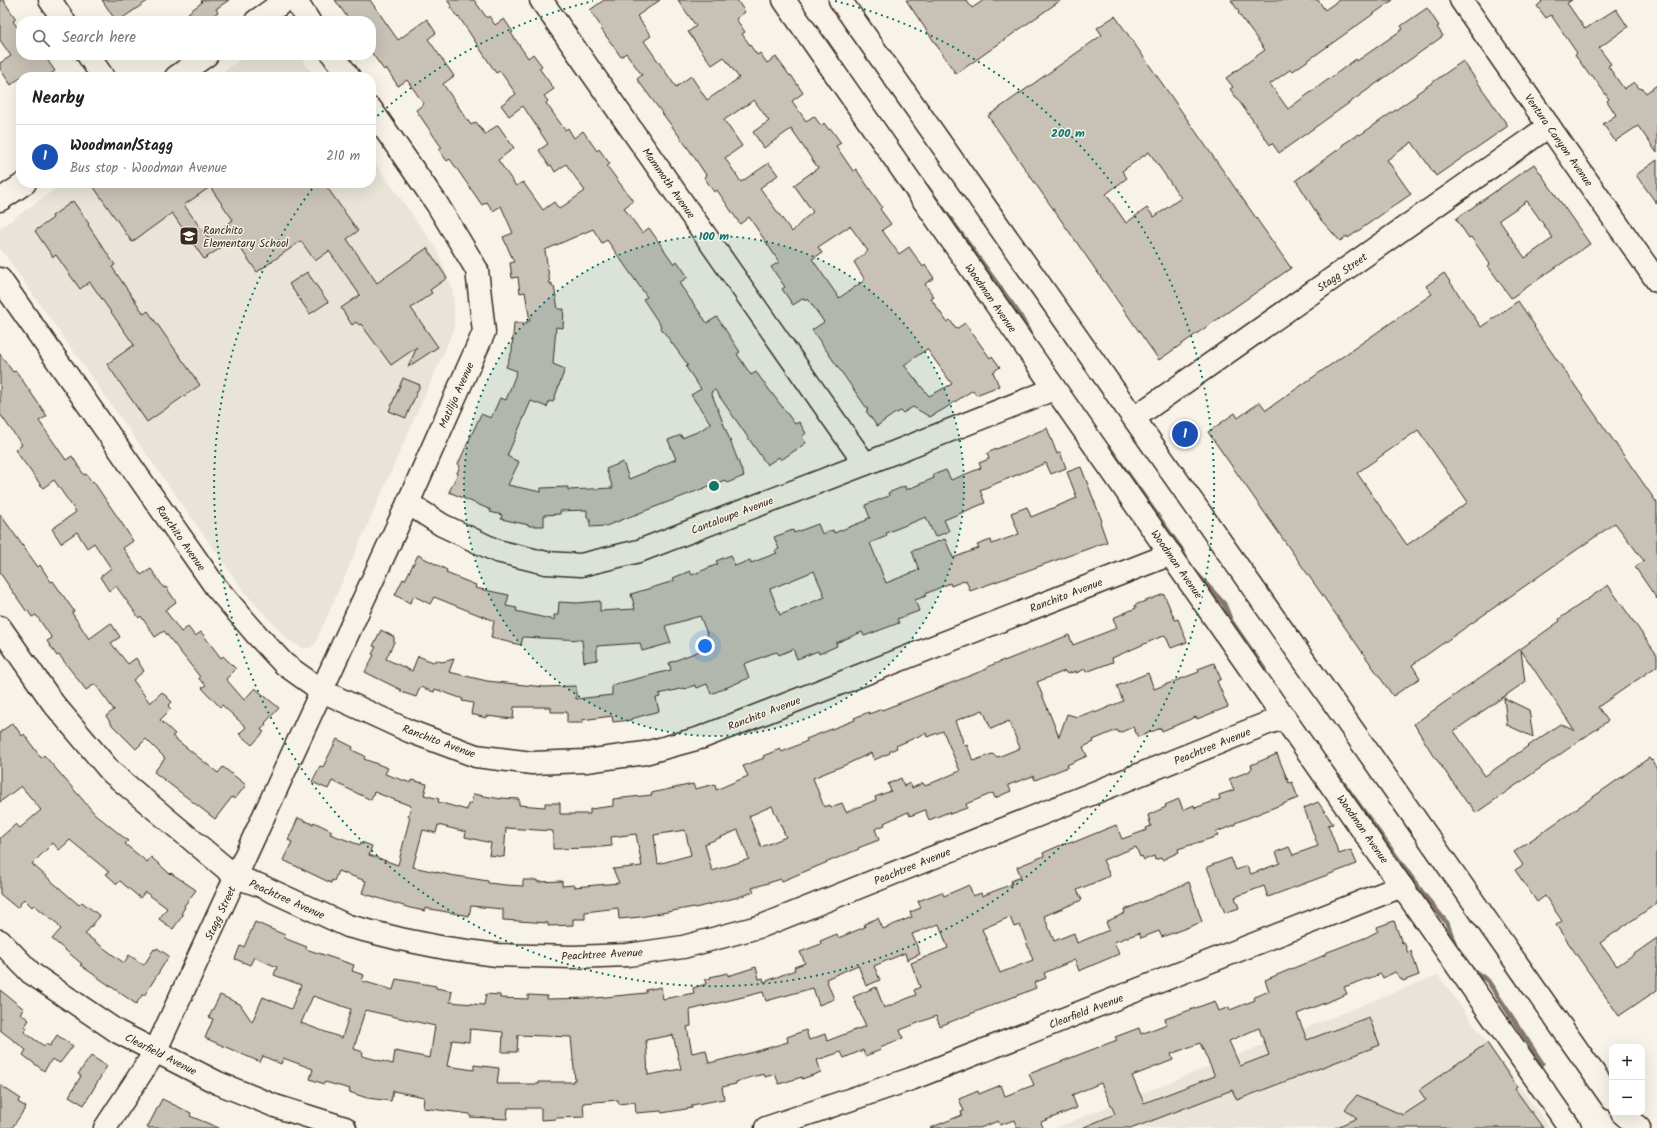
<!DOCTYPE html>
<html lang="en">
<head>
<meta charset="utf-8">
<style>
  :root { --surface:#fff; --page:#f2f2f2; --text:#202124; --muted:#757577; --line:#e0e0e0; --accent:#2563eb }
  body { margin:0; font-family:Kalam,sans-serif; background:var(--page); color:var(--text) }
  .controls { position:absolute; right:12px; bottom:12px; display:grid; overflow:hidden; border-radius:8px; box-shadow:0 4px 16px #0002 }
  .controls button { width:36px; height:36px; display:grid; place-items:center; padding:0; border:0; border-bottom:1px solid var(--line); background:var(--surface); color:var(--text); font:20px sans-serif }
  .you { position:absolute; left:705px; top:646px; width:14px; height:14px; margin:-10px; border:3px solid #fff; border-radius:50%; background:#1a73e8; box-shadow:0 0 0 6px #1a73e833 }
  .badge { display:grid; place-items:center; width:26px; height:26px; border-radius:50%; background:var(--accent); color:#fff; font-size:13px; font-weight:700 }
  .pin { position:absolute; translate:-50% -50%; border:2px solid #fff; box-shadow:0 1px 4px #0006 }
  .list { margin:0; padding:0; list-style:none }
  h2 { display:flex; justify-content:space-between; align-items:center; height:52px; margin:0; padding:0 16px; font-size:17px }
  h2 small { font-size:13px; font-weight:400; color:var(--muted) }
  .list li { display:grid; grid-template-columns:26px 1fr auto; gap:12px; align-items:center; box-sizing:border-box; height:64px; padding:0 16px; border-top:1px solid var(--line) }
  .list b { display:block; font-size:15px; white-space:nowrap }
  .list p { margin:0; font-size:13px; white-space:nowrap; color:var(--muted) }
  .list em { font-size:13px; font-style:normal; color:var(--muted) }
  .icon { flex:none; width:22px; height:22px; fill:none; stroke:currentColor; stroke-width:2; stroke-linecap:round; stroke-linejoin:round }
  .map { position:relative; flex:none; width:1657px; height:1128px; overflow:hidden }
  .search { position:absolute; background:var(--surface); box-shadow:0 4px 16px #0002; left:16px; top:16px; width:360px; height:44px; display:flex; align-items:center; gap:10px; box-sizing:border-box; padding:0 14px; border-radius:16px; color:var(--muted); font-size:15px }
  .panel { position:absolute; background:var(--surface); box-shadow:0 4px 16px #0002; left:16px; top:72px; width:360px; height:116px; border-radius:16px }
  .map>svg:first-child { display:block }
</style>
</head>
<body>
<div class="map">
<svg width="1657" height="1128" viewBox="0 0 1657 1128">
  <rect width="100%" height="100%" fill="#f7f3e8"/>
  <filter id="ink" filterUnits="userSpaceOnUse"><feTurbulence type="fractalNoise" baseFrequency=".025" numOctaves="2"/><feDisplacementMap in="SourceGraphic" scale="8" xChannelSelector="R" yChannelSelector="G"/><feConvolveMatrix kernelMatrix="1 2 1 2 8 2 1 2 1" color-interpolation-filters="sRGB"/></filter>
  <g filter="url(#ink)">
    <g fill="#e9e4d9">
      <polygon points="247,55 299,55 315,77 216,77"/>
      <polygon points="371,157 436,248 452,288 454,308 454,329 315,644 310,648 302,648 288,640 245,593 0,248 0,228 64,183 371,183"/>
      <polygon points="1438,975 1550,1128 1055,1128"/>
    </g>
    <g fill="none" stroke-linecap="round" stroke-linejoin="round">
      <g stroke="#84786c" stroke-width="5">
        <polyline points="823,37 837,57"/>
        <polyline points="927,187 1019,314 1031,336"/>
        <polyline points="1110,449 1181,549 1186,559"/>
        <polyline points="1195,572 1224,604 1231,621 1264,669"/>
        <polyline points="1338,776 1424,895 1447,923 1457,950"/>
        <polyline points="1470,968 1488,981 1542,1063"/>
      </g>
    </g>
    <g fill="#c8c1b6" stroke="#3b2a1e" fill-rule="evenodd">
      <polygon points="0,0 3,0 16,19 13,21 21,33 21,55 44,55 55,71 46,77 21,77 11,85 0,69 0,63 11,56 0,40"/>
      <polygon points="102,0 149,0 118,21 116,21"/>
      <polygon points="202,0 229,0 216,9 218,12 206,21 193,21 188,13 201,3"/>
      <path d="M335,0H370L398,40L427,19L436,33L428,39L454,76L443,84L471,125L476,122L485,134L498,125L514,148L498,160L516,186L523,182L543,210L554,202L559,209L585,191L566,164L555,172L551,165L549,166L539,150L548,144L523,106L509,116L501,105L516,94L500,71L496,73L459,17L458,18L450,7H452L447,0H474L487,18L489,16L495,25L504,19L513,32L511,33L528,58L533,54L542,66L539,68L554,89L544,96L548,101L546,103L565,130L568,128L574,138L583,131L597,151L599,149L610,164L607,166L633,201L624,208L642,233L649,228L674,264L677,261L688,277L679,283L707,323L717,317L740,352L737,354L751,375L756,372L795,424L799,422L806,433L802,437L806,443L781,460L779,457L767,465L715,390L711,392L744,476L727,483L725,480L606,526L590,527V518H587V510L560,511V514L544,515V526H529V525L501,519L502,515L490,512L491,510L449,492L458,473H457L460,466L458,464L481,414L491,418L500,398L506,400L517,371L506,367L512,351L514,323H527V321H530L525,292L520,293L518,277L512,278L510,263L514,262L503,237L513,233L501,206L493,211L487,202L482,205L450,159L447,161L439,150L442,148L416,110L424,104L407,80L398,86L386,68L384,70L371,52V21H350ZM593,229L602,243L607,240L647,297L643,299L661,326L660,327L688,365L686,367L701,389L691,395L711,424L697,432L682,438L681,435L668,440L676,459L656,468L629,479L623,462L606,469L613,488L568,490V487L541,488V492L508,485L519,462L507,456L531,401L547,407L549,401L553,402L565,369L553,364L556,327L563,328L564,309H558L554,286L552,287V283L550,284L545,250Z"/>
      <path d="M604,0H660L637,16L651,36L644,41L676,87L691,76L707,100L739,78L724,57L712,65L688,32L696,26L678,0H737L745,12L736,19L745,32L742,34L757,55L760,53L767,63L776,57L790,76L791,75L803,93L792,101L806,121L814,116L821,126L824,123L829,130L831,129L841,143L836,146L853,171L856,169L882,207L880,209L891,224L882,230L899,254L909,247L923,267L925,265L934,278L925,284L934,297L931,299L947,322L950,320L956,329L965,323L990,358L992,356L1000,367L993,372L999,386L976,395L973,390L944,409L930,417L913,407L903,413L901,411L894,414L877,426L866,411L868,410L812,330L824,322L808,299L805,300L804,298L793,305L782,289L785,287L771,267L779,262L766,242L749,217L740,224L717,190L714,192L704,177L706,175L688,148L637,79L642,75L626,53L621,57L601,29L602,28L590,10ZM754,100L769,121L753,132L764,148L791,129L818,168L794,185L813,212L803,220L792,232L760,188L778,175L769,163L741,182L725,158L742,146L724,120ZM850,226L868,251L854,262L865,280L839,298L812,259L822,253L818,247ZM927,349L952,384L929,396L904,365Z"/>
      <polygon points="906,0 966,0 972,8 984,0 1061,0 956,74"/>
      <polygon points="1231,0 1318,0 1325,10 1339,0 1393,0 1293,71 1291,69 1270,84 1288,109 1356,59 1357,61 1403,29 1401,26 1427,8 1439,26 1437,27 1443,36 1279,153 1272,143 1270,145 1257,126 1230,89 1233,87 1226,78 1265,50 1238,13 1239,12"/>
      <polygon points="1540,0 1572,0 1567,3 1585,29 1616,9 1628,27 1599,48 1611,64 1608,66 1624,89 1634,82 1639,88 1643,89 1646,93 1657,85 1657,153 1638,126 1615,141 1603,124 1616,115 1607,101 1609,99 1592,75 1590,76 1575,55 1577,53 1551,15 1546,18 1537,6 1542,2"/>
      <path d="M1115,16L1291,268L1159,360L988,116L1102,35L1097,28ZM1149,152L1181,198L1154,217L1147,208L1126,223L1106,194L1127,178L1122,171Z"/>
      <polygon points="1463,61 1508,126 1436,176 1412,142 1387,160 1411,194 1348,238 1347,236 1340,241 1321,220 1296,180 1343,146 1342,145 1359,134 1360,135 1417,95 1416,94"/>
      <polygon points="1657,160 1657,204 1636,175"/>
      <path d="M1534,164L1590,244L1511,298L1488,266L1490,264L1471,237L1469,238L1456,219ZM1527,201L1553,238L1525,258L1499,220Z"/>
      <path d="M91,183H324L358,231L347,239L377,283L427,248L447,278L430,290L432,293L411,308L438,347L408,367L417,347L391,365L361,324L359,325L356,322L352,325L341,308L360,295L329,251L315,261L301,241L257,272L234,239L204,259L172,213L132,242ZM210,187L233,220L208,238L184,205Z"/>
      <polygon points="73,201 89,224 88,225 115,265 112,267 144,314 148,311 200,385 147,422 107,364 134,345 90,282 80,289 56,255 53,257 35,231 53,218 52,216"/>
      <polygon points="307,272 328,302 310,314 289,284"/>
      <path d="M1444,273L1481,327L1518,301L1535,326L1534,327L1657,503V599L1635,567L1644,561L1615,523L1412,665L1420,678L1393,696L1208,432L1235,413L1238,418L1260,402L1266,410L1432,294L1426,286ZM1418,430L1468,502L1407,545L1357,473Z"/>
      <polygon points="0,354 13,372 16,371 47,416 39,421 66,460 72,456 84,475 86,474 92,482 93,481 125,528 133,541 123,548 141,575 151,569 164,588 166,587 176,602 165,610 181,632 188,627 195,636 201,632 221,658 223,656 236,669 226,679 244,700 255,688 279,708 265,723 266,724 261,730 264,732 252,745 239,734 246,727 222,705 220,707 202,688 206,685 199,679 200,677 164,631 155,637 141,616 139,618 116,586 109,591 100,577 111,568 94,543 87,548 77,532 61,543 52,529 76,512 54,480 43,488 15,450 22,445 0,414"/>
      <polygon points="403,378 420,385 406,418 389,411"/>
      <path d="M1047,428L1057,454L1060,452L1066,468L1051,474L1046,463L980,490L985,503L944,520L949,531L935,537L926,517L886,533L887,536L870,543L886,583L919,570L912,551L945,539L953,558L979,548L977,545L991,540L992,544L1019,534L1011,513L1027,507L1031,517L1077,498L1067,472L1081,467L1102,521L1100,522L1107,542L970,591L966,580L951,586L950,583L925,594L926,596L915,600L919,611L897,619L899,623L867,635L864,636L862,632L836,643L837,646L819,654L818,651L797,659L793,649L779,655L777,652L770,654L744,664L749,678L711,694L707,684L697,688L695,685L685,689L684,688L659,694L660,697L656,698L659,711L631,719V720L613,722L612,716L582,720V723H567V712H551V707H514L513,719L486,716V718L471,714L473,703L462,701L463,699L435,689L434,692L420,687L416,697L401,692V690L365,672L374,655L372,654L376,647L373,646L381,630L394,637V642L386,659L412,671L418,656L433,662L436,660L442,662L454,659L449,672L487,681L544,687L576,686V699L612,695V685L671,670L669,663L712,646L700,616L665,626L671,643L642,651L640,643L597,646V660L584,662L582,640L523,637L521,645L491,638L494,621L434,597L430,604L414,596L410,603L395,595L403,579L405,580L418,555L447,570L446,573L476,585L475,588L509,595L506,606L517,608L516,611L554,620V615H558L559,602L577,603L600,601V611L635,609L631,594L674,581L673,578L690,571L692,575L718,564L716,561L731,555L735,566L750,560L751,563L777,553L775,551L779,549L774,537L793,530L794,533L818,524L822,534L833,530L834,533L867,520L866,519L870,518L865,505L889,496L888,493L905,486L906,490L934,478L933,475L946,470L951,480L981,468L979,463L989,459L987,453ZM814,571L825,597L780,615L770,589Z"/>
      <polygon points="0,514 38,567 40,565 51,582 53,581 74,611 72,613 89,639 111,623 120,637 111,643 128,664 136,658 144,671 133,680 150,703 162,692 172,702 168,706 171,709 160,720 175,734 172,736 218,773 223,767 246,785 235,799 232,797 215,819 154,772 165,758 146,739 136,749 113,726 106,716 114,710 95,684 86,690 59,655 57,656 47,641 52,638 36,615 32,617 28,611 27,612 0,573"/>
      <path d="M1608,585L1657,655V666L1598,707L1608,721L1476,813L1469,803L1468,804L1430,750L1414,724L1560,621L1559,619ZM1521,650L1575,731L1560,724L1485,776L1454,731L1525,682Z"/>
      <path d="M1164,594L1175,620L1178,619L1187,642L1171,648L1165,635L1112,658L1113,662L1086,672L1085,669L1076,673V671L1067,674L1065,671L1037,682L1059,737L1067,714L1077,717L1094,711L1095,713L1123,701L1117,686L1148,673L1154,689L1199,672L1198,669L1214,663L1221,679L1217,681L1228,707L1197,719L1196,717L1162,731L1161,728L1138,737L1133,727L1119,733L1117,730L1093,740L1094,742L1083,747L1087,756L1067,765L1068,767L1035,780L1033,776L1008,785L1011,791L995,798L993,793L966,804L967,808L950,814L949,812L929,820L925,810L910,816L908,812L884,823L885,825L875,829L879,840L858,848L859,849L782,881L781,879L752,888L754,892L735,898L695,908L694,907L640,917L619,919L618,908L585,912V919H573V925L548,926V923L503,920V909L471,906L469,916L425,908V911L410,908L362,893L366,881L338,871L334,881L332,880L331,883L283,860L292,842L288,840L298,818L313,824L314,822L332,831L330,834L360,845L361,842L372,846L369,855L398,865L410,817H408L411,806L374,792L371,800L332,781L328,789L312,782L320,766L323,767L337,739L353,747L352,750L365,756L364,759L388,768L385,774L411,783L412,780L427,784L424,795L439,799L438,802L467,810L468,804H471L473,794L501,799V798L519,799V805L545,807V803H560V814H590V809L613,806V799L652,795L651,793L693,784L695,789L715,784L716,790L748,776L743,766L764,758L763,756L780,749L782,752L807,741L806,739L855,720L854,718L869,712V714L882,709V710L987,669V667L1004,660V661L1069,635L1073,645L1117,628L1113,618L1136,608L1135,605ZM983,710L991,729L1009,721L1020,748L998,757L992,754L973,761L967,745L965,746L962,741H963L955,721ZM943,731L960,771L925,786L923,783L912,788L910,783L904,786L901,778L888,784L891,791L875,797L876,800L846,812L842,803L831,807L830,805L824,807L813,778L845,765L871,753L874,760L890,753V751L897,748L896,746L926,733L927,737ZM772,806L786,837L761,847L749,816ZM438,825L466,832L465,837L491,843L489,855L504,857L506,828L553,831V849L590,848L612,846L611,837L636,834L642,866L613,869L619,883L574,887V885L562,886V881L537,882V880H523V886L506,885L488,883V881L450,875L413,867L423,830L436,833ZM685,830L691,855L658,864L654,835ZM738,830L749,859L712,871L705,844Z"/>
      <polygon points="1504,698 1529,710 1533,737 1507,725"/>
      <polygon points="13,723 22,736 24,734 41,758 44,755 95,814 128,841 125,844 147,862 151,857 170,874 171,873 196,890 184,906 185,907 181,914 183,915 173,929 159,919 167,908 145,892 140,898 120,881 117,884 106,874 109,872 70,840 59,850 53,843 32,864 79,905 82,902 100,916 85,934 124,963 129,955 144,965 154,949 156,950 157,948 169,956 144,996 143,994 136,1004 80,965 82,964 52,939 61,929 58,926 59,925 34,905 32,907 24,899 17,908 0,894 0,838 16,824 20,828 41,810 21,786 0,802 0,732"/>
      <path d="M1277,754L1286,776L1289,783L1292,782L1298,798L1235,823V825L1216,832L1218,836L1178,849L1179,852L1162,860L1161,858L1155,860L1154,856L1144,860L1142,856L1140,857L1136,847L1103,860L1110,876L1077,890L1082,900L1044,916L1054,941L1074,933L1077,943L1109,930L1106,922L1125,913L1124,910L1189,882L1202,922L1162,937L1159,931L1141,938L1139,933L1114,942L1119,954L1093,965L1079,971L1075,960L1044,973L1046,978L1034,983L1036,988L940,1026L936,1016L900,1030L903,1038L880,1047L881,1050L865,1056L863,1050L844,1058L841,1052L817,1060L821,1072L802,1079V1077L779,1084L775,1074L765,1077L764,1074L752,1077L736,1082V1084L722,1087L724,1099L692,1105V1108L662,1113L661,1111L636,1113L635,1102L619,1104L618,1100L583,1103L584,1117L556,1118V1119L541,1120V1108H508L507,1119L470,1117V1114L423,1108L424,1097L393,1091L391,1101L367,1098L349,1092L350,1089L325,1082L324,1084L310,1079L313,1069L283,1058L281,1064L263,1056L260,1062L205,1038L213,1019L209,1017L220,995L240,1004L252,1022L263,997L291,1009L301,985L274,975L277,967L254,957L250,965L235,959L240,946L244,947L255,922L285,935L284,938L307,947L306,949L354,965L352,971L364,975L362,981L393,990L396,979L436,986V988L452,991L450,1002L484,1005L486,994L500,995V998L528,999V995L547,996V999L595,998L646,993V990L661,987L663,999L694,993L693,988L706,984L705,980L711,978L710,977L728,973V976L756,967L759,979L763,978L764,982L795,970L794,967L805,963L800,952L821,944L820,941L837,934L838,938L865,927L864,924L878,918L883,929L912,917L910,912L921,908L918,901L942,892L944,896L969,885L973,896L981,893L982,896L1012,884L1011,881L1021,877L1017,867L1044,856L1043,853L1054,848L1072,841V843L1116,825L1122,839L1147,830L1146,828L1151,826L1148,815L1166,807L1165,805L1179,799L1183,810L1194,805L1195,808L1220,799L1219,795L1234,790L1229,779L1250,771V770L1252,768L1251,765ZM1010,917L1014,927L1020,925L1033,960L1000,973L982,929ZM939,924L948,948L911,963L920,987L914,990L916,995L884,1008L876,987L853,997L866,1026L827,1041L825,1034L809,1040L806,1030L787,1037L788,1042L754,1052L709,1063L706,1050L692,1053L687,1027L691,1026L690,1010L763,992L766,1001L813,988L819,1005L834,999L826,979L858,965L866,986L880,980L874,966L905,953L907,960L920,954L912,934ZM313,996L351,1009L342,1038L301,1023ZM365,1010L435,1026L430,1058L395,1051L393,1064L362,1056L363,1052L354,1049ZM470,1029L503,1032L502,1052H517L518,1035L571,1037L575,1080H573V1082H539V1084H497L499,1068L474,1065V1070L447,1066L452,1040L469,1042ZM673,1035L681,1069L648,1075L646,1040Z"/>
      <polygon points="1649,758 1651,761 1652,760 1657,767 1657,903 1600,943 1617,966 1657,938 1657,990 1619,1016 1556,925 1562,921 1545,896 1537,902 1515,870 1523,865 1514,852"/>
      <polygon points="1318,802 1333,824 1328,825 1339,854 1351,850 1357,864 1268,897 1264,886 1235,897 1239,908 1225,913 1207,867 1231,858 1236,870 1247,866 1251,874 1280,863 1276,852 1289,847 1293,855 1318,846 1304,808"/>
      <path d="M1394,921L1402,943L1404,942L1408,953L1411,951L1419,975L1403,981L1395,972L1383,978L1381,974L1344,987L1347,994L1297,1014L1307,1040L1369,1017L1380,1045L1237,1100L1232,1090L1133,1128H1082L1115,1114L1101,1083L1072,1095L1077,1108L1041,1122L1043,1128H1017L1014,1120L1000,1125L998,1121L980,1128H930L962,1115L961,1112L964,1111L959,1099L978,1091L979,1094L1001,1085L1005,1096L1034,1085L1029,1074L1117,1040L1115,1037L1139,1028L1141,1034L1167,1024L1165,1019L1215,1001L1219,1011L1229,1007L1230,1010L1255,1000L1254,997L1269,991L1265,980L1325,955V953L1367,937L1378,931L1377,927ZM1259,1028L1269,1055L1240,1066L1229,1041ZM1200,1043L1215,1076L1144,1103L1132,1076L1173,1060L1171,1054Z"/>
      <polygon points="0,990 24,1009 20,1013 29,1020 25,1026 27,1028 24,1032 44,1046 46,1044 50,1046 57,1035 73,1046 60,1063 52,1059 44,1071 23,1055 26,1050 0,1030"/>
      <polygon points="1487,1043 1517,1087 1515,1089 1543,1128 1335,1128 1357,1118 1345,1109 1357,1095 1403,1115 1426,1100 1419,1090"/>
      <polygon points="91,1056 107,1066 84,1105 69,1096 81,1076 78,1074"/>
      <polygon points="0,1085 21,1099 18,1102 26,1107 12,1128 0,1128"/>
      <polygon points="162,1099 191,1113 190,1116 219,1128 147,1128"/>
    </g>
    <g fill="none" stroke-linecap="round" stroke-linejoin="round">
      <defs>
        <g id="minor">
          <polyline points="50,0 64,21"/>
          <polyline points="295,0 309,21"/>
          <polyline points="541,0 865,464"/>
          <polyline points="784,0 1570,1128"/>
          <polyline points="1461,0 1657,281"/>
          <polyline points="256,21 286,0"/>
          <polyline points="88,55 103,77"/>
          <polyline points="333,55 349,77"/>
          <polyline points="176,77 207,55"/>
          <polyline points="0,200 25,183"/>
          <polyline points="0,279 215,586 257,635 284,664 322,691 409,731 476,756 532,763 586,761 645,753 700,738 1171,554"/>
          <polyline points="1134,418 1549,126"/>
          <polyline points="408,503 442,525 497,551 546,563 581,565 639,551 865,464 1054,389"/>
          <polyline points="0,627 53,703 111,772 236,877 259,885 348,926 400,939 445,948 497,955 573,957 628,955 683,947 762,926 1268,723 1285,718"/>
          <polyline points="0,941 31,973 118,1032 218,1083 275,1106 345,1128"/>
          <polyline points="105,1128 155,1052 408,503 484,332 477,270 437,204 371,109"/>
          <polyline points="766,1128 911,1079 1402,886"/>
        </g>
        <g id="major">
          <polyline points="840,0 1612,1099"/>
          <polyline points="1622,1113 1639,1128"/>
        </g>
      </defs>
      <use href="#minor" stroke="#3b2a1e" stroke-width="25"/>
      <use href="#major" stroke="#3b2a1e" stroke-width="25"/>
      <use href="#minor" stroke="#f7f3e8" stroke-width="22"/>
      <use href="#major" stroke="#f7f3e8" stroke-width="22"/>
    </g>
  </g>
  <circle cx="714" cy="486" r="250" fill="#0f766e" fill-opacity=".12"/>
  <g fill="none" stroke="#0f766e" stroke-width="2" stroke-dasharray="2 4">
    <circle cx="714" cy="486" r="250"/>
    <path d="M373 120A500 500 0 0 1 593 1M835 1A500 500 0 1 1 315 185"/>
  </g>
  <defs>
    <symbol id="school-square" viewBox="-11 -11 22 22"><rect x="-9" y="-9" width="18" height="18" rx="4" fill="#3b2a1e" stroke="#f7f3e8"/><path d="M0-5L7-2L0 1L-7-2ZM-4 1L0 2.5L4 1V4Q0 6-4 4Z" fill="#fff"/></symbol>
  </defs>
  <g fill-rule="evenodd">
    <use href="#school-square" x="178" y="225" width="22" height="22"/>
  </g>
  <g text-anchor="middle" stroke-width="3" stroke-linejoin="round" paint-order="stroke">
    <g font-size="11" fill="#3b2a1e" stroke="#f7f3e8">
      <text transform="translate(1559 140) rotate(55)" y="4">Ventura Canyon Avenue</text>
      <text transform="translate(669 183) rotate(55)" y="4">Mammoth Avenue</text>
      <text transform="translate(1342 272) rotate(-35)" y="4">Stagg Street</text>
      <text transform="translate(991 298) rotate(55)" y="4">Woodman Avenue</text>
      <text transform="translate(456 395) rotate(-66)" y="4">Matilija Avenue</text>
      <text transform="translate(732 515) rotate(-21)" y="4">Cantaloupe Avenue</text>
      <text transform="translate(181 538) rotate(55)" y="4">Ranchito Avenue</text>
      <text transform="translate(1177 564) rotate(55)" y="4">Woodman Avenue</text>
      <text transform="translate(1066 595) rotate(-21)" y="4">Ranchito Avenue</text>
      <text transform="translate(764 713) rotate(-21)" y="4">Ranchito Avenue</text>
      <text transform="translate(439 741) rotate(20)" y="4">Ranchito Avenue</text>
      <text transform="translate(1212 746) rotate(-22)" y="4">Peachtree Avenue</text>
      <text transform="translate(1363 829) rotate(55)" y="4">Woodman Avenue</text>
      <text transform="translate(912 866) rotate(-22)" y="4">Peachtree Avenue</text>
      <text transform="translate(287 899) rotate(24)" y="4">Peachtree Avenue</text>
      <text transform="translate(220 913) rotate(-65)" y="4">Stagg Street</text>
      <text transform="translate(602 954) rotate(-3)" y="4">Peachtree Avenue</text>
      <text transform="translate(1086 1011) rotate(-21)" y="4">Clearfield Avenue</text>
      <text transform="translate(161 1054) rotate(27)" y="4">Clearfield Avenue</text>
    </g>
    <g font-size="11" fill="#3b2a1e" stroke="#f7f3e8" text-anchor="start">
      <text x="203" y="234">Ranchito<tspan x="203" dy="13">Elementary School</tspan></text>
    </g>
  </g>
  <circle cx="714" cy="486" r="6" fill="#0f766e" stroke="#f7f3e8" stroke-width="2"/>
  <g font-size="12" text-anchor="middle" font-weight="bold" fill="#0f766e" stroke="#f7f3e8" stroke-width="3" stroke-linejoin="round" paint-order="stroke">
    <text x="1068" y="137">200 m</text>
    <text x="714" y="240">100 m</text>
  </g>
</svg>
<div class="controls">
<button>+</button>
<button>−</button>
</div>
<div class="you"></div>
<div class="pin badge" style="left:1185px;top:434px;background:#1a4fb4">1</div>
<div class="search"><svg class="icon" aria-label="search" viewBox="0 0 24 24"><circle cx="10" cy="10" r="6"/><path d="M15 15l6 6"/></svg>Search here</div>
<section class="panel">
<h2>Nearby<small></small></h2>
<ul class="list">
<li><span class="badge" style="background:#1a4fb4">1</span><div><b>Woodman/Stagg</b><p>Bus stop · Woodman Avenue</p></div><em>210 m</em></li>
</ul>
</section>
</div>
</body>
</html>
